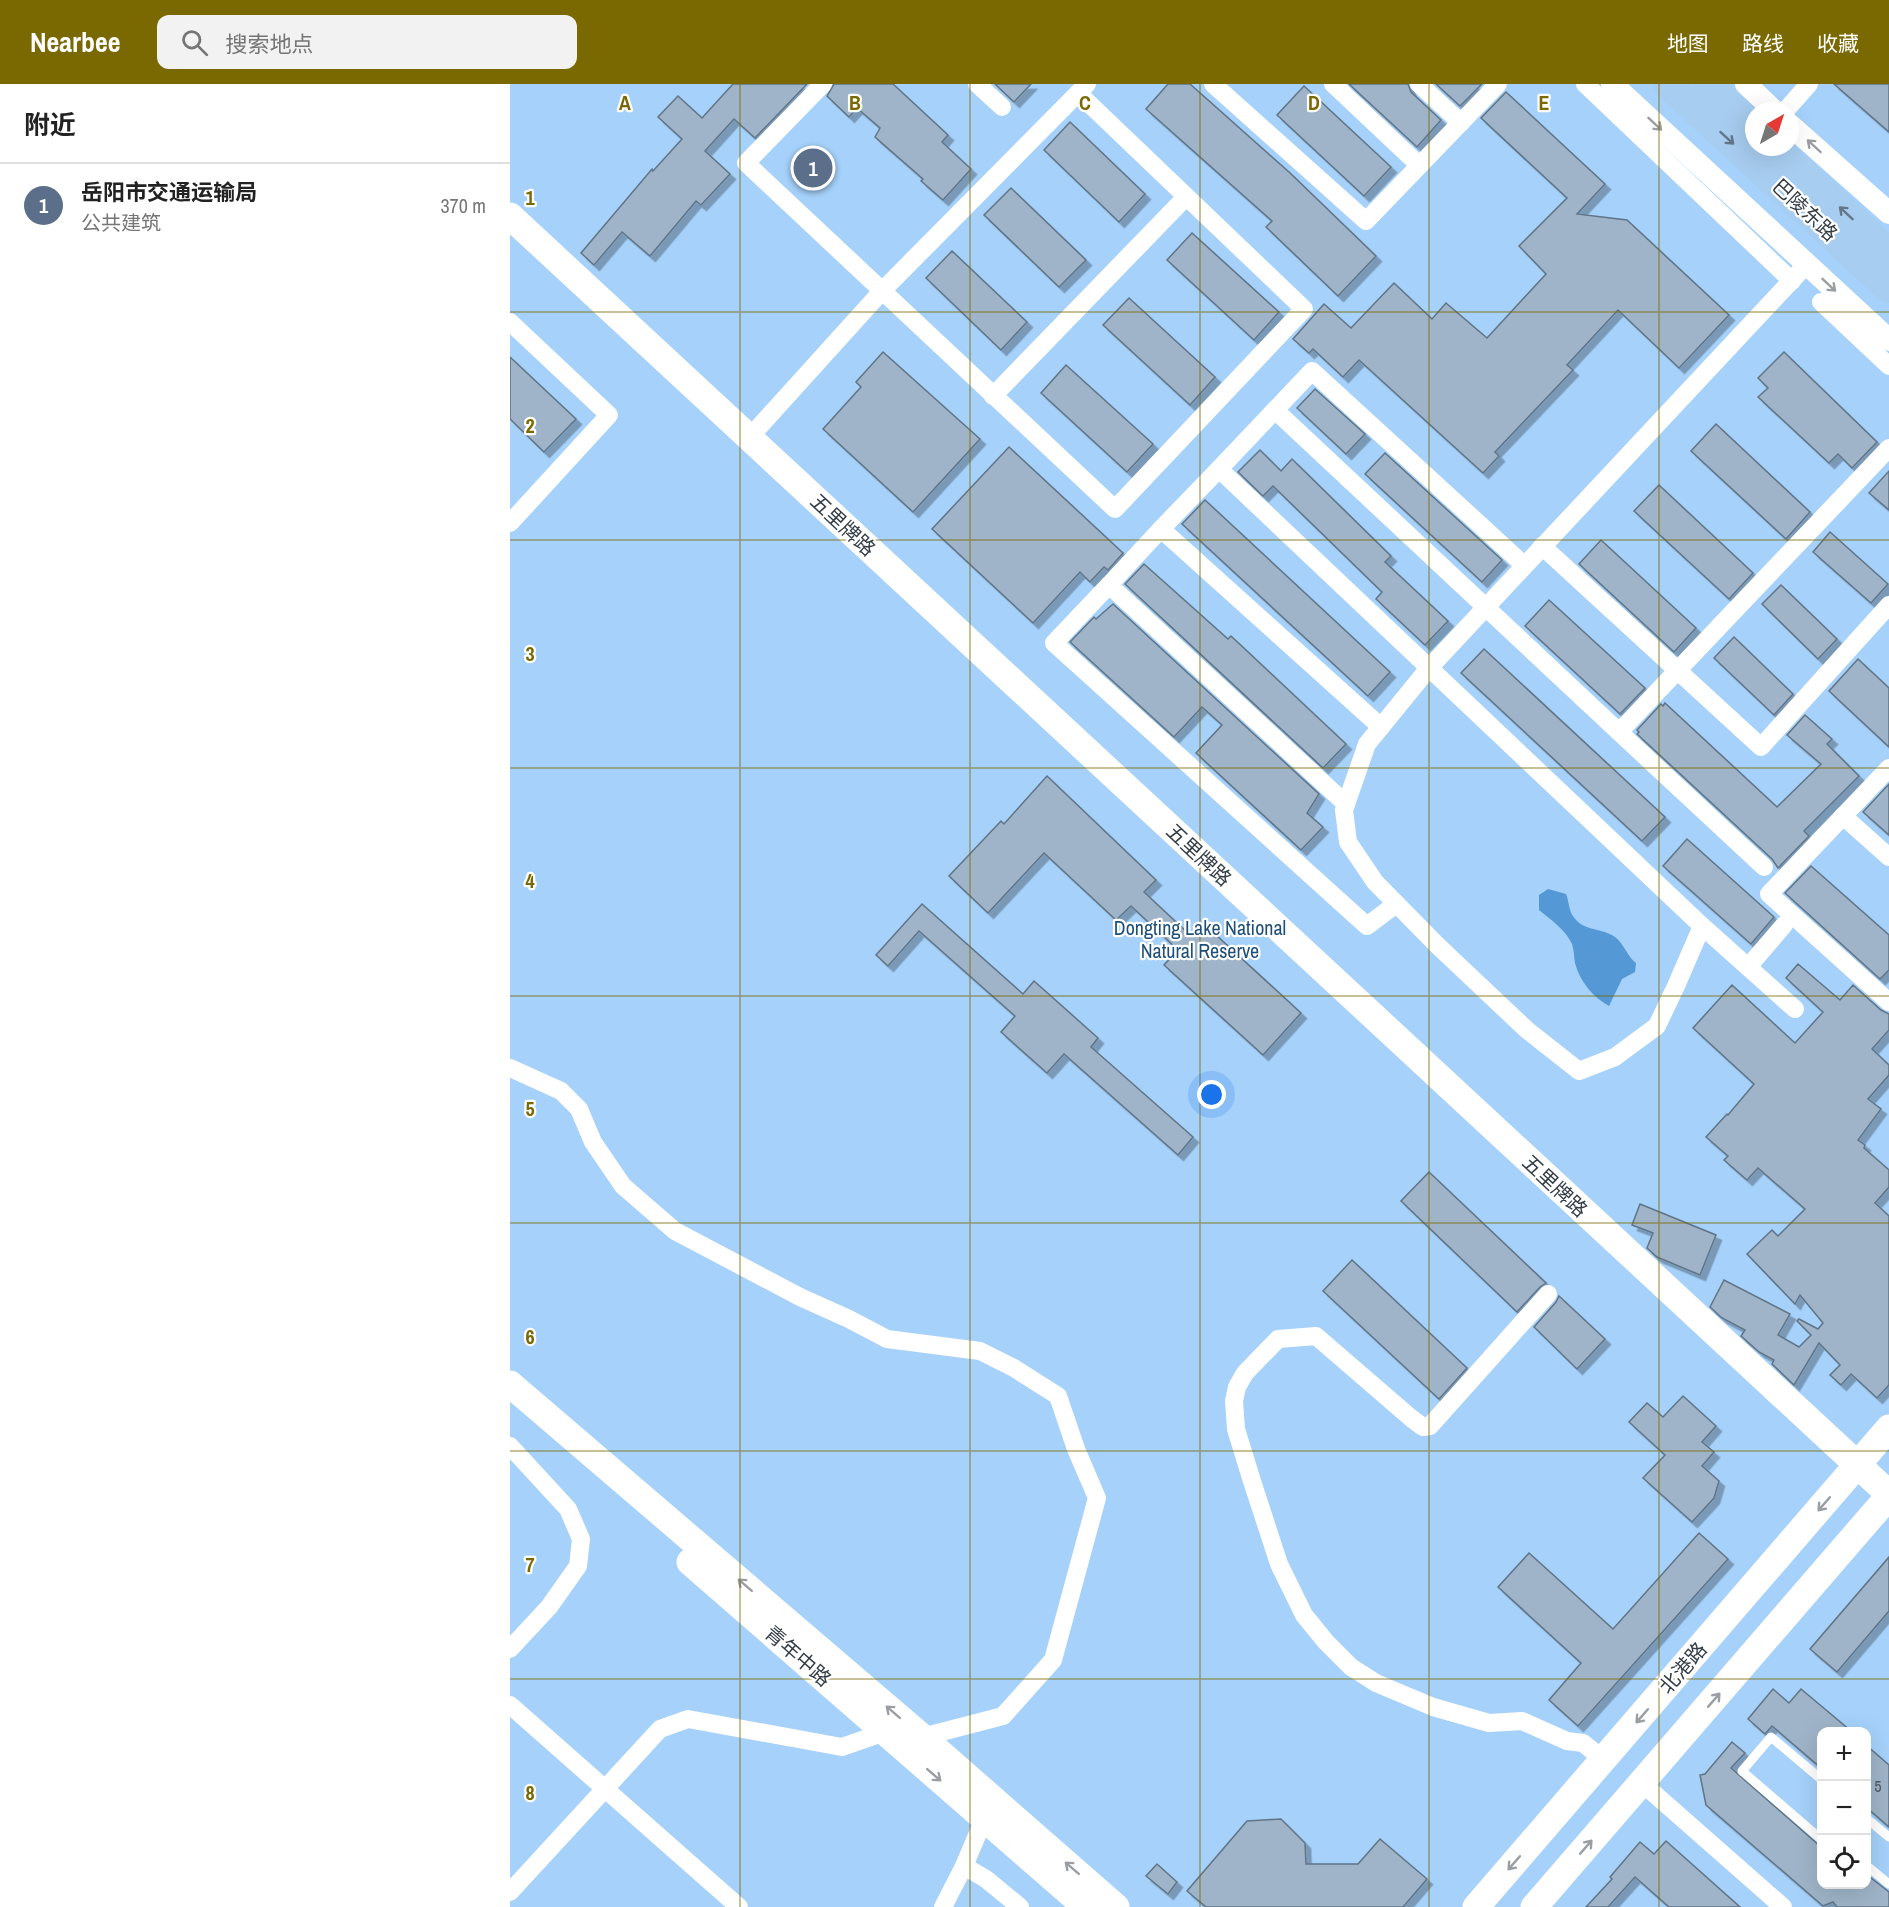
<!DOCTYPE html>
<html lang="zh">
<head>
<meta charset="utf-8">
<style>
  :root { --surface:#fff; --page:#f2f2f2; --text:#222; --muted:#767676; --line:#e0e0e0; --accent:#7a6800 }
  body { margin:0; font-family:"Archivo Narrow","Noto Sans SC",sans-serif; background:var(--page); color:var(--text) }
  .controls { position:absolute; right:18px; bottom:18px; display:grid; overflow:hidden; border-radius:12px; box-shadow:0 6px 24px #0002 }
  .controls button { width:54px; height:54px; display:grid; place-items:center; padding:0; border:0; border-bottom:2px solid var(--line); background:var(--surface); color:var(--text); font:30px sans-serif }
  .compass { position:absolute; left:1235px; top:18px; width:54px; height:54px; border-radius:50%; background:var(--surface); box-shadow:0 6px 24px #0002; rotate:39deg }
  .you { position:absolute; left:702px; top:1011px; width:21px; height:21px; margin:-15px; border:4px solid #fff; border-radius:50%; background:#1a73e8; box-shadow:0 0 0 9px #1a73e833 }
  .badge { display:grid; place-items:center; width:39px; height:39px; border-radius:50%; background:var(--accent); color:#fff; font-size:20px; font-weight:700 }
  .pin { position:absolute; translate:-50% -50%; border:3px solid #fff; box-shadow:0 2px 6px #0006 }
  .list { margin:0; padding:0; list-style:none }
  h2 { display:flex; justify-content:space-between; align-items:center; height:78px; margin:0; padding:0 24px; font-size:26px }
  h2 small { font-size:20px; font-weight:400; color:var(--muted) }
  .list li { display:grid; grid-template-columns:39px 1fr auto; gap:18px; align-items:center; box-sizing:border-box; height:84px; padding:0 24px; border-top:2px solid var(--line) }
  .list b { display:block; font-size:22px; white-space:nowrap }
  .list p { margin:0; font-size:20px; white-space:nowrap; color:var(--muted) }
  .list em { font-size:20px; font-style:normal; color:var(--muted) }
  .icon { flex:none; width:33px; height:33px; fill:none; stroke:currentColor; stroke-width:2; stroke-linecap:round; stroke-linejoin:round }
  .map { position:relative; flex:none; width:1379px; height:1823px; overflow:hidden }
  header { display:flex; align-items:center; gap:36px; box-sizing:border-box; height:84px; padding:0 30px; background:var(--accent); color:#fff }
  header strong { font-size:28px }
  nav { display:flex; gap:33px; margin-inline-start:auto; font-size:21px }
  .search { width:420px; height:54px; background:var(--page); display:flex; align-items:center; gap:15px; box-sizing:border-box; padding:0 21px; border-radius:12px; color:var(--muted); font-size:22px }
  main { display:flex }
  aside { flex:1; background:var(--surface) }
  .map>svg:first-child { display:block }
</style>
</head>
<body>
<header>
<strong>Nearbee</strong>
<div class="search"><svg class="icon" aria-label="search" viewBox="0 0 24 24"><circle cx="10" cy="10" r="6"/><path d="M15 15l6 6"/></svg>搜索地点</div>
<nav><a>地图</a><a>路线</a><a>收藏</a></nav>
</header>
<main>
<aside>
<h2>附近<small></small></h2>
<ul class="list">
<li><span class="badge" style="background:#5c6f8a">1</span><div><b>岳阳市交通运输局</b><p>公共建筑</p></div><em>370 m</em></li>
</ul>
</aside>
<div class="map">
<svg width="1379" height="1823" viewBox="0 0 1379 1823">
  <defs>
    <filter id="shadow"><feDropShadow dx="5.5" dy="5.5" stdDeviation="0" flood-color="#0004"/></filter>
  </defs>
  <rect width="100%" height="100%" fill="#d9eafb"/>
  <path fill="#a5d1fa" fill-rule="evenodd" d="M0,0H1379V1823H0ZM1244,27H1280V63H1244ZM1312,1648H1356V1800H1312Z"/>
  <path fill="#5498d6" d="M1038,805L1056,810C1059,817 1059,827 1063,832C1073,848 1091,843 1105,853C1114,860 1117,872 1126,879L1125,888L1112,895L1099,922C1083,913 1070,898 1065,879C1064,873 1064,866 1062,860C1056,846 1040,835 1029,826V811Z"/>
  <g fill="#9fb4c8" stroke="#607487" stroke-width="1.5" filter="url(#shadow)">
    <polygon points="223,0 297,0 245,54 224,35 195,67 220,90 191,121 186,117 140,172 112,148 84,181 71,169 142,85 143,87 172,55 148,33 168,12 192,34"/>
    <polygon points="324,0 383,0 438,51 432,58 461,85 433,116 411,97 413,95 365,53 370,44 347,24 339,33 317,12"/>
    <polygon points="485,0 521,0 504,18"/>
    <polygon points="658,0 680,0 779,88 866,172 828,212 756,143 762,137 636,25"/>
    <polygon points="839,0 898,0 901,8 931,36 907,63"/>
    <polygon points="926,0 972,0 950,22"/>
    <polygon points="1324,0 1379,0 1379,48"/>
    <polygon points="794,2 881,83 854,112 767,31"/>
    <polygon points="996,8 1095,100 1067,130 1117,136 1219,231 1169,284 1108,226 1057,281 1063,286 985,368 989,372 973,389 849,276 833,293 803,265 799,269 783,255 814,220 841,244 884,199 922,235 936,219 977,254 1036,190 1009,162 1057,114 971,34"/>
    <polygon points="560,38 635,110 609,138 534,66"/>
    <polygon points="501,104 576,176 549,203 474,131"/>
    <polygon points="682,149 769,228 744,256 657,176"/>
    <polygon points="442,167 517,238 491,266 416,194"/>
    <polygon points="619,214 705,293 680,321 593,241"/>
    <polygon points="373,268 470,355 403,428 313,345 351,303 346,298"/>
    <polygon points="1274,268 1367,358 1342,384 1328,370 1319,379 1248,313 1258,304 1248,294"/>
    <polygon points="0,273 66,335 34,368 0,335"/>
    <polygon points="556,281 643,360 617,388 531,309"/>
    <polygon points="805,305 855,350 836,370 787,324"/>
    <polygon points="1206,340 1300,428 1276,455 1181,367"/>
    <polygon points="499,363 613,469 598,486 594,483 580,498 570,488 523,539 422,445"/>
    <polygon points="750,366 771,387 782,375 881,472 875,478 938,537 915,561 866,515 872,508 763,402 753,412 728,388"/>
    <polygon points="875,369 992,476 972,498 855,390"/>
    <polygon points="1379,387 1379,426 1359,409"/>
    <polygon points="1149,401 1243,489 1219,515 1124,427"/>
    <polygon points="695,416 880,588 858,612 672,440"/>
    <polygon points="1320,448 1378,500 1361,519 1303,468"/>
    <polygon points="1091,456 1186,544 1164,568 1069,480"/>
    <polygon points="634,480 718,555 721,552 836,660 813,684 615,500"/>
    <polygon points="1271,501 1327,555 1308,575 1252,520"/>
    <polygon points="1039,516 1135,604 1110,630 1015,542"/>
    <polygon points="603,520 809,710 797,729 813,743 791,766 686,669 712,641 692,623 664,653 560,558 584,533 586,535"/>
    <polygon points="1224,553 1283,610 1264,631 1204,574"/>
    <polygon points="974,565 1155,733 1132,757 951,589"/>
    <polygon points="1348,575 1379,604 1379,663 1319,607"/>
    <polygon points="1155,619 1267,723 1311,680 1277,651 1295,631 1322,655 1317,660 1349,692 1294,747 1299,752 1268,784 1262,775 1127,650 1129,648 1127,646 1151,620 1153,622"/>
    <polygon points="537,692 646,796 634,808 681,852 693,839 791,929 753,971 654,881 668,866 621,822 606,836 534,769 478,829 439,792 491,737 494,740"/>
    <polygon points="1379,700 1379,751 1353,728"/>
    <polygon points="1177,755 1264,833 1241,860 1153,782"/>
    <polygon points="1301,782 1379,851 1379,886 1370,895 1275,809"/>
    <polygon points="412,820 513,910 524,897 588,954 581,963 683,1053 668,1071 554,970 537,989 491,948 505,932 409,847 378,882 366,871"/>
    <polygon points="1288,880 1330,916 1343,901 1371,926 1379,930 1379,946 1362,965 1379,981 1379,991 1358,1015 1371,1025 1348,1056 1355,1061 1354,1064 1379,1086 1379,1103 1365,1119 1379,1132 1379,1301 1367,1314 1341,1290 1331,1301 1320,1291 1330,1281 1309,1259 1284,1301 1262,1280 1264,1276 1249,1268 1231,1252 1235,1246 1212,1234 1200,1223 1214,1196 1280,1230 1268,1251 1289,1263 1301,1251 1287,1237 1289,1235 1308,1245 1313,1239 1290,1211 1285,1220 1237,1170 1262,1146 1268,1152 1295,1125 1248,1084 1237,1096 1214,1076 1218,1072 1196,1053 1217,1030 1218,1031 1244,1000 1183,944 1222,901 1285,959 1313,928 1276,894"/>
    <polygon points="919,1088 1036,1199 1030,1203 1007,1228 891,1117"/>
    <polygon points="1130,1120 1206,1151 1190,1191 1147,1173 1137,1164 1143,1149 1122,1141"/>
    <polygon points="842,1176 957,1284 929,1315 813,1207"/>
    <polygon points="1049,1212 1095,1255 1067,1285 1024,1243 1046,1218"/>
    <polygon points="1173,1312 1206,1342 1192,1358 1204,1368 1192,1382 1209,1397 1204,1414 1182,1438 1133,1394 1155,1371 1119,1338 1137,1319 1153,1333"/>
    <polygon points="1189,1449 1218,1475 1068,1642 1039,1616 1071,1579 988,1503 1019,1469 1103,1545"/>
    <polygon points="1379,1473 1379,1527 1327,1588 1300,1565"/>
    <polygon points="1263,1605 1279,1619 1291,1605 1341,1647 1311,1647 1311,1684 1262,1642 1255,1650 1238,1635"/>
    <polygon points="1222,1658 1235,1669 1221,1684 1311,1763 1311,1800 1356,1800 1356,1790 1379,1808 1379,1823 1327,1823 1323,1818 1313,1822 1196,1721 1190,1691 1195,1690"/>
    <polygon points="1356,1661 1379,1681 1379,1743 1356,1723"/>
    <polygon points="771,1735 795,1759 796,1780 848,1780 870,1755 917,1795 893,1823 696,1823 677,1807 737,1737"/>
    <polygon points="1156,1757 1230,1823 1159,1823 1125,1793 1098,1823 1076,1823 1102,1795 1100,1793 1130,1758 1144,1770"/>
    <polygon points="647,1780 667,1798 658,1810 636,1792"/>
  </g>
  <g fill="none" stroke-linecap="round" stroke-linejoin="round">
    <g stroke="#fff" stroke-width="9">
      <polyline points="1312,1696 1261,1653 1232,1687 1312,1756"/>
      <polyline points="1356,1734 1379,1753"/>
      <polyline points="1356,1781 1379,1800"/>
    </g>
    <g stroke="#fff" stroke-width="18">
      <polyline points="313,0 236,79 605,425 794,225 568,9"/>
      <polyline points="467,0 492,23"/>
      <polyline points="703,0 856,137 988,0"/>
      <polyline points="823,0 909,81"/>
      <polyline points="909,0 951,39"/>
      <polyline points="1075,0 1282,197"/>
      <polyline points="1275,27 1299,0"/>
      <polyline points="1311,218 1379,282"/>
      <polyline points="0,238 99,331 0,439"/>
      <polyline points="483,312 676,113"/>
      <polyline points="765,326 802,287 1014,481"/>
      <polyline points="239,354 372,207 577,0"/>
      <polyline points="709,385 651,445 871,643"/>
      <polyline points="651,445 599,501 836,720"/>
      <polyline points="1032,462 1251,663 1379,521"/>
      <polyline points="599,501 544,559 857,842 886,820"/>
      <polyline points="1109,648 765,326 709,385 1192,842 1166,902 1147,942 1105,973 1069,987 1017,946 927,861 865,798 838,758 834,726 857,660 919,584 1297,180"/>
      <polyline points="1379,684 1259,810 1379,918"/>
      <polyline points="1333,732 1379,773"/>
      <polyline points="1254,783 1109,648 1379,364"/>
      <polyline points="1192,842 1285,925"/>
      <polyline points="1238,883 1274,841"/>
      <polyline points="0,984 51,1007 69,1025 83,1058 113,1102 165,1147 290,1213 339,1235 377,1255 470,1267 504,1284 548,1312 566,1365 587,1414 543,1576 493,1632 412,1653"/>
      <polyline points="1038,1210 920,1342 913,1343 901,1334 806,1252 768,1255 735,1289 727,1303 724,1317 726,1345 741,1394 769,1480 794,1531 816,1558 841,1583 866,1599 923,1623 979,1639 1012,1637 1057,1657 1073,1659 1094,1676"/>
      <polyline points="0,1362 58,1425 71,1455 68,1482 39,1523 0,1565"/>
      <polyline points="0,1621 229,1823"/>
      <polyline points="1132,1699 1273,1823"/>
      <polyline points="454,1782 476,1795 510,1823"/>
      <polyline points="0,1808 150,1645 178,1635 332,1663 375,1648"/>
      <polyline points="433,1823 454,1782 474,1735"/>
    </g>
    <g stroke="#fff" stroke-width="22">
      <polyline points="1102,0 1379,256"/>
      <polyline points="1236,0 1264,27"/>
      <polyline points="1280,41 1379,129"/>
    </g>
    <g stroke="#fff" stroke-width="27">
      <polyline points="0,132 1379,1410"/>
      <polyline points="0,1300 412,1653 606,1823"/>
      <polyline points="180,1478 576,1823"/>
      <polyline points="966,1823 1379,1344"/>
      <polyline points="1024,1823 1379,1412"/>
    </g>
    <g stroke="#a7cdf0" stroke-width="30">
      <polyline points="1158,0 1379,204"/>
      <polyline points="1198,0 1244,43"/>
      <polyline points="1265,63 1379,169"/>
    </g>
  </g>
  <defs><path id="oneway-shaft" d="M-6 0H5M1.5-3L5.5 0L1.5 3" fill="none" stroke-width="1.6" stroke-linecap="round" stroke-linejoin="round" transform="scale(1.5)"/></defs>
  <g stroke="#9a9ea2">
    <use href="#oneway-shaft" transform="translate(1145 40) rotate(43)"/>
    <use href="#oneway-shaft" transform="translate(1304 62) rotate(-138)"/>
    <use href="#oneway-shaft" transform="translate(1319 201) rotate(43)"/>
    <use href="#oneway-shaft" transform="translate(1314 1420) rotate(131)"/>
    <use href="#oneway-shaft" transform="translate(235 1501) rotate(-139)"/>
    <use href="#oneway-shaft" transform="translate(1204 1616) rotate(-49)"/>
    <use href="#oneway-shaft" transform="translate(383 1628) rotate(-139)"/>
    <use href="#oneway-shaft" transform="translate(1132 1632) rotate(131)"/>
    <use href="#oneway-shaft" transform="translate(424 1691) rotate(41)"/>
    <use href="#oneway-shaft" transform="translate(1076 1763) rotate(-49)"/>
    <use href="#oneway-shaft" transform="translate(1004 1779) rotate(131)"/>
    <use href="#oneway-shaft" transform="translate(562 1784) rotate(-139)"/>
  </g>
  <g stroke="#627789">
    <use href="#oneway-shaft" transform="translate(1217 54) rotate(42)"/>
    <use href="#oneway-shaft" transform="translate(1336 129) rotate(-137)"/>
  </g>
  <path fill="none" stroke="#7a6800" stroke-width="1.5" stroke-opacity="0.55" d="M230,0V1823M460,0V1823M690,0V1823M919,0V1823M1149,0V1823M0,228H1379M0,456H1379M0,684H1379M0,912H1379M0,1139H1379M0,1367H1379M0,1595H1379"/>
  <g text-anchor="middle" stroke-width="4.5" stroke-linejoin="round" paint-order="stroke">
    <g font-size="16" fill="#4f5b66">
      <text x="1368" y="1708">5</text>
    </g>
    <g font-size="20" fill="#343d45" stroke="#fff">
      <text transform="translate(1295 126) rotate(43)" y="7">巴陵东路</text>
      <text transform="translate(333 441) rotate(43)" y="7">五里牌路</text>
      <text transform="translate(689 771) rotate(43)" y="7">五里牌路</text>
      <text transform="translate(1045 1102) rotate(43)" y="7">五里牌路</text>
      <text transform="translate(288 1572) rotate(41)" y="7">青年中路</text>
      <text transform="translate(1173 1584) rotate(-49)" y="7">北港路</text>
    </g>
    <g font-size="20" fill="#1e4f79" stroke="#fff">
      <text x="690" y="851">Dongting Lake National<tspan x="690" dy="23">Natural Reserve</tspan></text>
    </g>
  </g>
  <g font-size="20" text-anchor="middle" font-weight="bold" fill="#7a6800" stroke="#fff" stroke-width="4.5" stroke-linejoin="round" paint-order="stroke">
    <text x="115" y="26">A</text>
    <text x="345" y="26">B</text>
    <text x="575" y="26">C</text>
    <text x="804" y="26">D</text>
    <text x="1034" y="26">E</text>
    <text x="20" y="121">1</text>
    <text x="20" y="349">2</text>
    <text x="20" y="577">3</text>
    <text x="20" y="804">4</text>
    <text x="20" y="1032">5</text>
    <text x="20" y="1260">6</text>
    <text x="20" y="1488">7</text>
    <text x="20" y="1716">8</text>
  </g>
</svg>
<div class="controls">
<button>+</button>
<button>−</button>
<button><svg class="icon" aria-label="locate" viewBox="0 0 24 24"><circle cx="12" cy="12" r="6"/><path d="M12 2v4M12 18v4M2 12h4M18 12h4"/></svg></button>
</div>
<svg class="compass" viewBox="-18 -18 36 36"><path d="M0-13l5 13h-10z" fill="#e53935"/><path d="M0 13l5-13h-10z" fill="#767676"/></svg>
<div class="you"></div>
<div class="pin badge" style="left:303px;top:84px;background:#5c6f8a">1</div>
</div>
</main>
</body>
</html>
